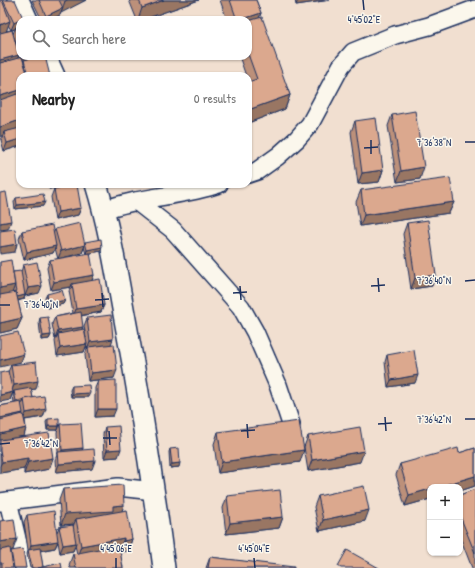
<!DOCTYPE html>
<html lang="en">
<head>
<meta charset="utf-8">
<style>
  :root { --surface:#fff; --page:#f2f2f2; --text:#222; --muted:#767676; --line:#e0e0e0 }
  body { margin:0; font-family:"Patrick Hand",sans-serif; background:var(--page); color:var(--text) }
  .controls { position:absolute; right:12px; bottom:12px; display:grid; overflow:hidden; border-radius:8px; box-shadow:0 1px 3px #0004 }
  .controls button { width:36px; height:36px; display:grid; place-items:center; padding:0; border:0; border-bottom:1px solid var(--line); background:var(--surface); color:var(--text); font:20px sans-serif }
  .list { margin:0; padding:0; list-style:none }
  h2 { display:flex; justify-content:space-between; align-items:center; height:52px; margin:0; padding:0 16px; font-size:17px }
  h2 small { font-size:13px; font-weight:400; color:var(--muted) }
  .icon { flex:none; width:22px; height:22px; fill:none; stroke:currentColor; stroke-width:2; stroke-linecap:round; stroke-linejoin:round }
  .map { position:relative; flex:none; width:475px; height:568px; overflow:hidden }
  .search { position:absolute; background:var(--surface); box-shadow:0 1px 3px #0004; left:16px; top:16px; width:236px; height:44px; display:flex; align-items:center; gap:10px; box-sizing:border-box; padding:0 14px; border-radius:12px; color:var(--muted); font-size:15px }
  .panel { position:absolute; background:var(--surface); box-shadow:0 1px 3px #0004; left:16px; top:72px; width:236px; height:116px; border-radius:12px }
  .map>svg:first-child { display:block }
</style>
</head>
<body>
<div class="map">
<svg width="475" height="568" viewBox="0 0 475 568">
  <rect width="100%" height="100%" fill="#f1dfd0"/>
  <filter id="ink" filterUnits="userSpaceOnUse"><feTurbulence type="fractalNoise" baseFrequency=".025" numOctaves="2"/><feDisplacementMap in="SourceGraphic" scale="8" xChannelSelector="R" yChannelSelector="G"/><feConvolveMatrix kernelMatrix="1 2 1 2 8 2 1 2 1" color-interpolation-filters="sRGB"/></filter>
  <g filter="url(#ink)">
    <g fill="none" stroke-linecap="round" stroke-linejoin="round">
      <defs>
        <g id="minor">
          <polyline points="248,174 257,171 278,156 297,139 310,124 341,66 353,52 395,35 429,26 475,9"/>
          <polyline points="136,201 173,230 241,307 255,332 278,385 291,424"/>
          <path d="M104,210C141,196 181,197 219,184"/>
          <polyline points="8,501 24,568"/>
          <polyline points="0,502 118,487 154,491"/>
        </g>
        <g id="tertiary">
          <polyline points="18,0 27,20"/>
          <polyline points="45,56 54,76"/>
          <path d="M96,184C109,226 116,270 124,314C140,398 153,483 164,568"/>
        </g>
      </defs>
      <use href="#minor" stroke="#1b2f5e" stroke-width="20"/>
      <use href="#tertiary" stroke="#1b2f5e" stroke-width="24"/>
      <use href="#minor" stroke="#fbf7ec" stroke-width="17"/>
      <use href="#tertiary" stroke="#fbf7ec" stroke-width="21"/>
    </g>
    <g fill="#bc907a" stroke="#1b2f5e" fill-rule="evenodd">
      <path d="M0,0H15L20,20V54L14,37L18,58L21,57V56H34L20,76V146L4,151L1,140L3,135L0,137ZM8,25L11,30L6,31ZM15,29L13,34L12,30Z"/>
      <polygon points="32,0 86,0 61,12 60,15 50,20 42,20"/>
      <polygon points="129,0 199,0 142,20 137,20"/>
      <polygon points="220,0 256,0 261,13 259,18 290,95 285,109 248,123 248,76 246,76 239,56 248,56 248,20 227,20"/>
      <polygon points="295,0 330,0 296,5"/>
      <polygon points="392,115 420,179 397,182 388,126"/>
      <polygon points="355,121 383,170 379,182 358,184 351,132"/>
      <polygon points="48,184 72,184 72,185 49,189"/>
      <polygon points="54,189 81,208 78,215 55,220 51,197"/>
      <polygon points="361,190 454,202 449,213 360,226 356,202"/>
      <polygon points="16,198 43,206 15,209 14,202"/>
      <polygon points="407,223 432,286 411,289 403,234"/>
      <polygon points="55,229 85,244 85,242 101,251 86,254 84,247 82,253 58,259 94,275 92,280 104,305 101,312 81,316 82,330 86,338 84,326 87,318 111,345 114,378 88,381 85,355 87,349 86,345 84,352 57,356 55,341 56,339 55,339 52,324 55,317 73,313 69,291 71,287 51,290 47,268 50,260 58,259 55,248 53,253 24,260 19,239 22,231 53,234"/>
      <polygon points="0,262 13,272 21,272 23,265 39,293 25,296 25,295 24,299 18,301 22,318 17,329 0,333"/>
      <polygon points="47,294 65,300 63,304 48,308 45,298"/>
      <polygon points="40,318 51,335 49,339 41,340 39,322"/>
      <polygon points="387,355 415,383 388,387 385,362"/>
      <polygon points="11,365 36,389 31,389 33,398 43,417 25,420 26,428 24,436 12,439 53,458 49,469 24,474 24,469 0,473 0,406 14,403 13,395 14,392 13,392 10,400 8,372"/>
      <polygon points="98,381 113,416 95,417 95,388"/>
      <polygon points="72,386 88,397 71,397 70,390"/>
      <polygon points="48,419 59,426 58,430 47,430 46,422"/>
      <polygon points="60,424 83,448 82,450 92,469 56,472 55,460 58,452 57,432"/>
      <polygon points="105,427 118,457 104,458 103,434"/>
      <polygon points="218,432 300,462 218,473 214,444"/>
      <polygon points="308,436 360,462 308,471 304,447"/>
      <polygon points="475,448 475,486 460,491 460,487 430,487 430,499 405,506 396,475 400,464 459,453"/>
      <polygon points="170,449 179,467 170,468 169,452"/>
      <polygon points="63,489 124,505 122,510 132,539 128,551 120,552 123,568 70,568 69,565 73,554 77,554 75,545 73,551 60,553 58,542 55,548 40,551 43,567 62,568 30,568 27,554 28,550 24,522 27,515 57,532 59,527 73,527 74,524 61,525 59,500"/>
      <polygon points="475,489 475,568 472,568 460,537 460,495"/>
      <polygon points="227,496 283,517 279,528 226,534 223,508"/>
      <polygon points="318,496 365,521 319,531 314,507"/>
      <polygon points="0,521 13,550 26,568 0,568"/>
      <polygon points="210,557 294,568 206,568"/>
    </g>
    <g fill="#997663" stroke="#1b2f5e">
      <polygon points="68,0 86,0 61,13 65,1"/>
      <polygon points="164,0 199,0 142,20 138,20 142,8"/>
      <polygon points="298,0 330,0 296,5"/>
      <polygon points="63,8 60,15 50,20 44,20 46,16"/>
      <polygon points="261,13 256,27 248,30 248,20 240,20"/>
      <polygon points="23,18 23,20 20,20 20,26 16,27 15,29 11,30 14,23"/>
      <polygon points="10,21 6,32 0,34 0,25"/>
      <polygon points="19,55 16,63 0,67 0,60"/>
      <polygon points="25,56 34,56 34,58 23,62"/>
      <polygon points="20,90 20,100 0,106 0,96"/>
      <polygon points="290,95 285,109 248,123 248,110"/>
      <polygon points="20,120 20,129 4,132 3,135 0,137 0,127"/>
      <polygon points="20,139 20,146 4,151 7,143"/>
      <polygon points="424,167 420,179 397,182 401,171"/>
      <polygon points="383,170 379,182 358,184 362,173"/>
      <polygon points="51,184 72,184 72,185 49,189"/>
      <polygon points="45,202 43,206 15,209 17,205"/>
      <polygon points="454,202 449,213 360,226 364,215"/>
      <polygon points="81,208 78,215 55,220 58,212"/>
      <polygon points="11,221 8,229 0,230 0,223"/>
      <polygon points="17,244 15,252 0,254 0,247"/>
      <polygon points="85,245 82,253 58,259 61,251"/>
      <polygon points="56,246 53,253 24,260 27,252"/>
      <polygon points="102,247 101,251 86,254 87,250"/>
      <polygon points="94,275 91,283 72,284 71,287 51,290 54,282"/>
      <polygon points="436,275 432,286 411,289 415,278"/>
      <polygon points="15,285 11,296 0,299 0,288"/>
      <polygon points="42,286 39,293 25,296 28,288"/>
      <polygon points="25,295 24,299 15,301 16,297"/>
      <polygon points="65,300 63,304 48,308 49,304"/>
      <polygon points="104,305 101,312 73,317 76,309"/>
      <polygon points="22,318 17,329 0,333 0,323"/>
      <polygon points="83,327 80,334 58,334 56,339 55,339 58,331"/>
      <polygon points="51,335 49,339 41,340 43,336"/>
      <polygon points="113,339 110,347 88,347 87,350 90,342"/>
      <polygon points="87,344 84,352 57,356 60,348"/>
      <polygon points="24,354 21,362 0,367 0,360"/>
      <polygon points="117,370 114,378 88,381 91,373"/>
      <polygon points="418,375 415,383 388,387 391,380"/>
      <polygon points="38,381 36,389 13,392 10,400 0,402 0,395 11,393 14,385"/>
      <polygon points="90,393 88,397 71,397 72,394"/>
      <polygon points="24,399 23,403 15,405 16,401"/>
      <polygon points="46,409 43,417 23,420 26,413"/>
      <polygon points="98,409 116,409 113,416 95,417"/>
      <polygon points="23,413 20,420 0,425 0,418"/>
      <polygon points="48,426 59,426 58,430 47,430"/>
      <polygon points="26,428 24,436 0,441 0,434"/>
      <polygon points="83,448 80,456 59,457 62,450"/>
      <polygon points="121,449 118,457 104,458 107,450"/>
      <polygon points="304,450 300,462 218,473 222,462"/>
      <polygon points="364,451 360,462 308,471 312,460"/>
      <polygon points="28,458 24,469 0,473 0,466 2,462"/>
      <polygon points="53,458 49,469 24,474 28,462"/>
      <polygon points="95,461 92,469 56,472 59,464"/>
      <polygon points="180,463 179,467 170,468 172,464"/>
      <polygon points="475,476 475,486 460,491 460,487 438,487"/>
      <polygon points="430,489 430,499 405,506 409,495"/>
      <polygon points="124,505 120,517 76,519 74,524 61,525 65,514 113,506"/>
      <polygon points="369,510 365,521 319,531 323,520"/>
      <polygon points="283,517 279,528 226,534 230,523"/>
      <polygon points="124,538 120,549 77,557 81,546"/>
      <polygon points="17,539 13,550 0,553 0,542"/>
      <polygon points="132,539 128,551 120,552 124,541"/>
      <polygon points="58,541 55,548 29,552 31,545"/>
      <polygon points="76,543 73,551 60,553 63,545"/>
    </g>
    <g fill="#dba88e" stroke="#1b2f5e">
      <polygon points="0,0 2,0 10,21 0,25"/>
      <polygon points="3,0 15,0 23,18 14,23"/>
      <polygon points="39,0 59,0 63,8 46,16"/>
      <polygon points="139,0 164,0 142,8"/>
      <polygon points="230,0 256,0 261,13 240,20 237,20"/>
      <polygon points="262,17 290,95 248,110 248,82 257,79 248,54 248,21"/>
      <polygon points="20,25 20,39 16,27"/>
      <polygon points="12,30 19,55 0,60 0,33"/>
      <polygon points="39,56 45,56 50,76 28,76 24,60"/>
      <polygon points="22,57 28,76 20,76 20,90 0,96 0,63"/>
      <polygon points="20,93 20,120 0,127 0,100"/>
      <polygon points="415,111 424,167 401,171 392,115"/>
      <polygon points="376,118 383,170 362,173 355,121"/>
      <polygon points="20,128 20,139 7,143 4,132"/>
      <polygon points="450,178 454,202 364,215 361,190"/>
      <polygon points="77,185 81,208 58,212 54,189"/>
      <polygon points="6,192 11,221 0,223 0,193"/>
      <polygon points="43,194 45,202 17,205 16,198"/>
      <polygon points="428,220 436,275 415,278 407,223"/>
      <polygon points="80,223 85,245 61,251 55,229"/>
      <polygon points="52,225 56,246 27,252 22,231"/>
      <polygon points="15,229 17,244 0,247 0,231"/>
      <polygon points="101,239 102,247 87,250 85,242"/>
      <polygon points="90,253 94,275 54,282 50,260"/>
      <polygon points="11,260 15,285 0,288 0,262"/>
      <polygon points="37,262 42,286 28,288 23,265"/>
      <polygon points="21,271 25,295 17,297 15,287 15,285 13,272"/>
      <polygon points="100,279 104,305 76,309 72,284"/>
      <polygon points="62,290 65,300 49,304 47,294"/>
      <polygon points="16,292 22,318 0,323 0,295"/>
      <polygon points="81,312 83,327 58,331 55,317"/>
      <polygon points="111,315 113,339 90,342 87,318"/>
      <polygon points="48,317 51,335 43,336 40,318"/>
      <polygon points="84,329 87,344 60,348 58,334"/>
      <polygon points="18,332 24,354 0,360 0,336"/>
      <polygon points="114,344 117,370 91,373 88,347"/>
      <polygon points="414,350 418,375 391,380 387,355"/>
      <polygon points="36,362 38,381 14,385 11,365"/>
      <polygon points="8,371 13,392 0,395 0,373"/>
      <polygon points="116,380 116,409 98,409 98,381"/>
      <polygon points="89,385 90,393 72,394 72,386"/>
      <polygon points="31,388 33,398 16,401 14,391"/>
      <polygon points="44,396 46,409 26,413 24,399"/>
      <polygon points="21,402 23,413 0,418 0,406"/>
      <polygon points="23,414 26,428 0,434 0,420"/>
      <polygon points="59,418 59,426 48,426 48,419"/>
      <polygon points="299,421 304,450 222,462 218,432"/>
      <polygon points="81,423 83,448 62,450 60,424"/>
      <polygon points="119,426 121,449 107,450 105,427"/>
      <polygon points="360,427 364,451 312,460 308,436"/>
      <polygon points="49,433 53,458 28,462 28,458 2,462 0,451 0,440"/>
      <polygon points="179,448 180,463 172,464 170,449"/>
      <polygon points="458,448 459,453 475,448 475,476 438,487 430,487 430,489 409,495 400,464"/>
      <polygon points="94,449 95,461 59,464 58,452"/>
      <polygon points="123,485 124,505 113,506 113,511 65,514 63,489"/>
      <polygon points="364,486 369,510 323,520 318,496"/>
      <polygon points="475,489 475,553 460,516 460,495"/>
      <polygon points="280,490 283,517 230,523 227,496"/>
      <polygon points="127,510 132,539 124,541 124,538 81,546 76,519"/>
      <polygon points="54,511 58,541 31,545 27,515"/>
      <polygon points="14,519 17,539 0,542 0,521"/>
      <polygon points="73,525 76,543 63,545 59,527"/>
      <polygon points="119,545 123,568 76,568 73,554"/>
      <polygon points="10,548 13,568 2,568 2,563 0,563 0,550"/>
      <polygon points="40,548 43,567 38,568 32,568 28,550"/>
      <polygon points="23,549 26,568 14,568 11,551"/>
      <polygon points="347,550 379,568 341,568 338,566"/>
      <polygon points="210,557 294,567 294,568 208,568"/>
      <polygon points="61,563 62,568 38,568"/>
    </g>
  </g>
  <path fill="none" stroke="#1b2f5e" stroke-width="1.5" d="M363,0L364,10M371,140V154M465,142H475M364,148L378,147M378,278L379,292M465,281L475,280M240,286L241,300M371,286L385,285M102,293L103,307M233,293L247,292M95,300L109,299M0,305H10M385,417L386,431M465,419H475M247,424L248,438M378,424L392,423M109,431L110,445M241,431L255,430M103,438H117M0,444L10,443M116,558V568M254,558L255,568"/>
  <g font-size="10" text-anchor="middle" fill="#1b2f5e" stroke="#fbf7ec" stroke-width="3" stroke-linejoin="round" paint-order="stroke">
    <text x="364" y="23">4°45'02"E</text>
    <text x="434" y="146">7°36'38"N</text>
    <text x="434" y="284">7°36'40"N</text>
    <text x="41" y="308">7°36'40"N</text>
    <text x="434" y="423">7°36'42"N</text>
    <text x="41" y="447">7°36'42"N</text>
    <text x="116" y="552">4°45'06"E</text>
    <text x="254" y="552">4°45'04"E</text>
  </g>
</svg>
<div class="controls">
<button>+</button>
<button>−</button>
</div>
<div class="search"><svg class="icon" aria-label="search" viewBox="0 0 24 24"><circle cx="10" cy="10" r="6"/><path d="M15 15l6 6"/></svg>Search here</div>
<section class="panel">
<h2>Nearby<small>0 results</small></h2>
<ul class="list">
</ul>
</section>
</div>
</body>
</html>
